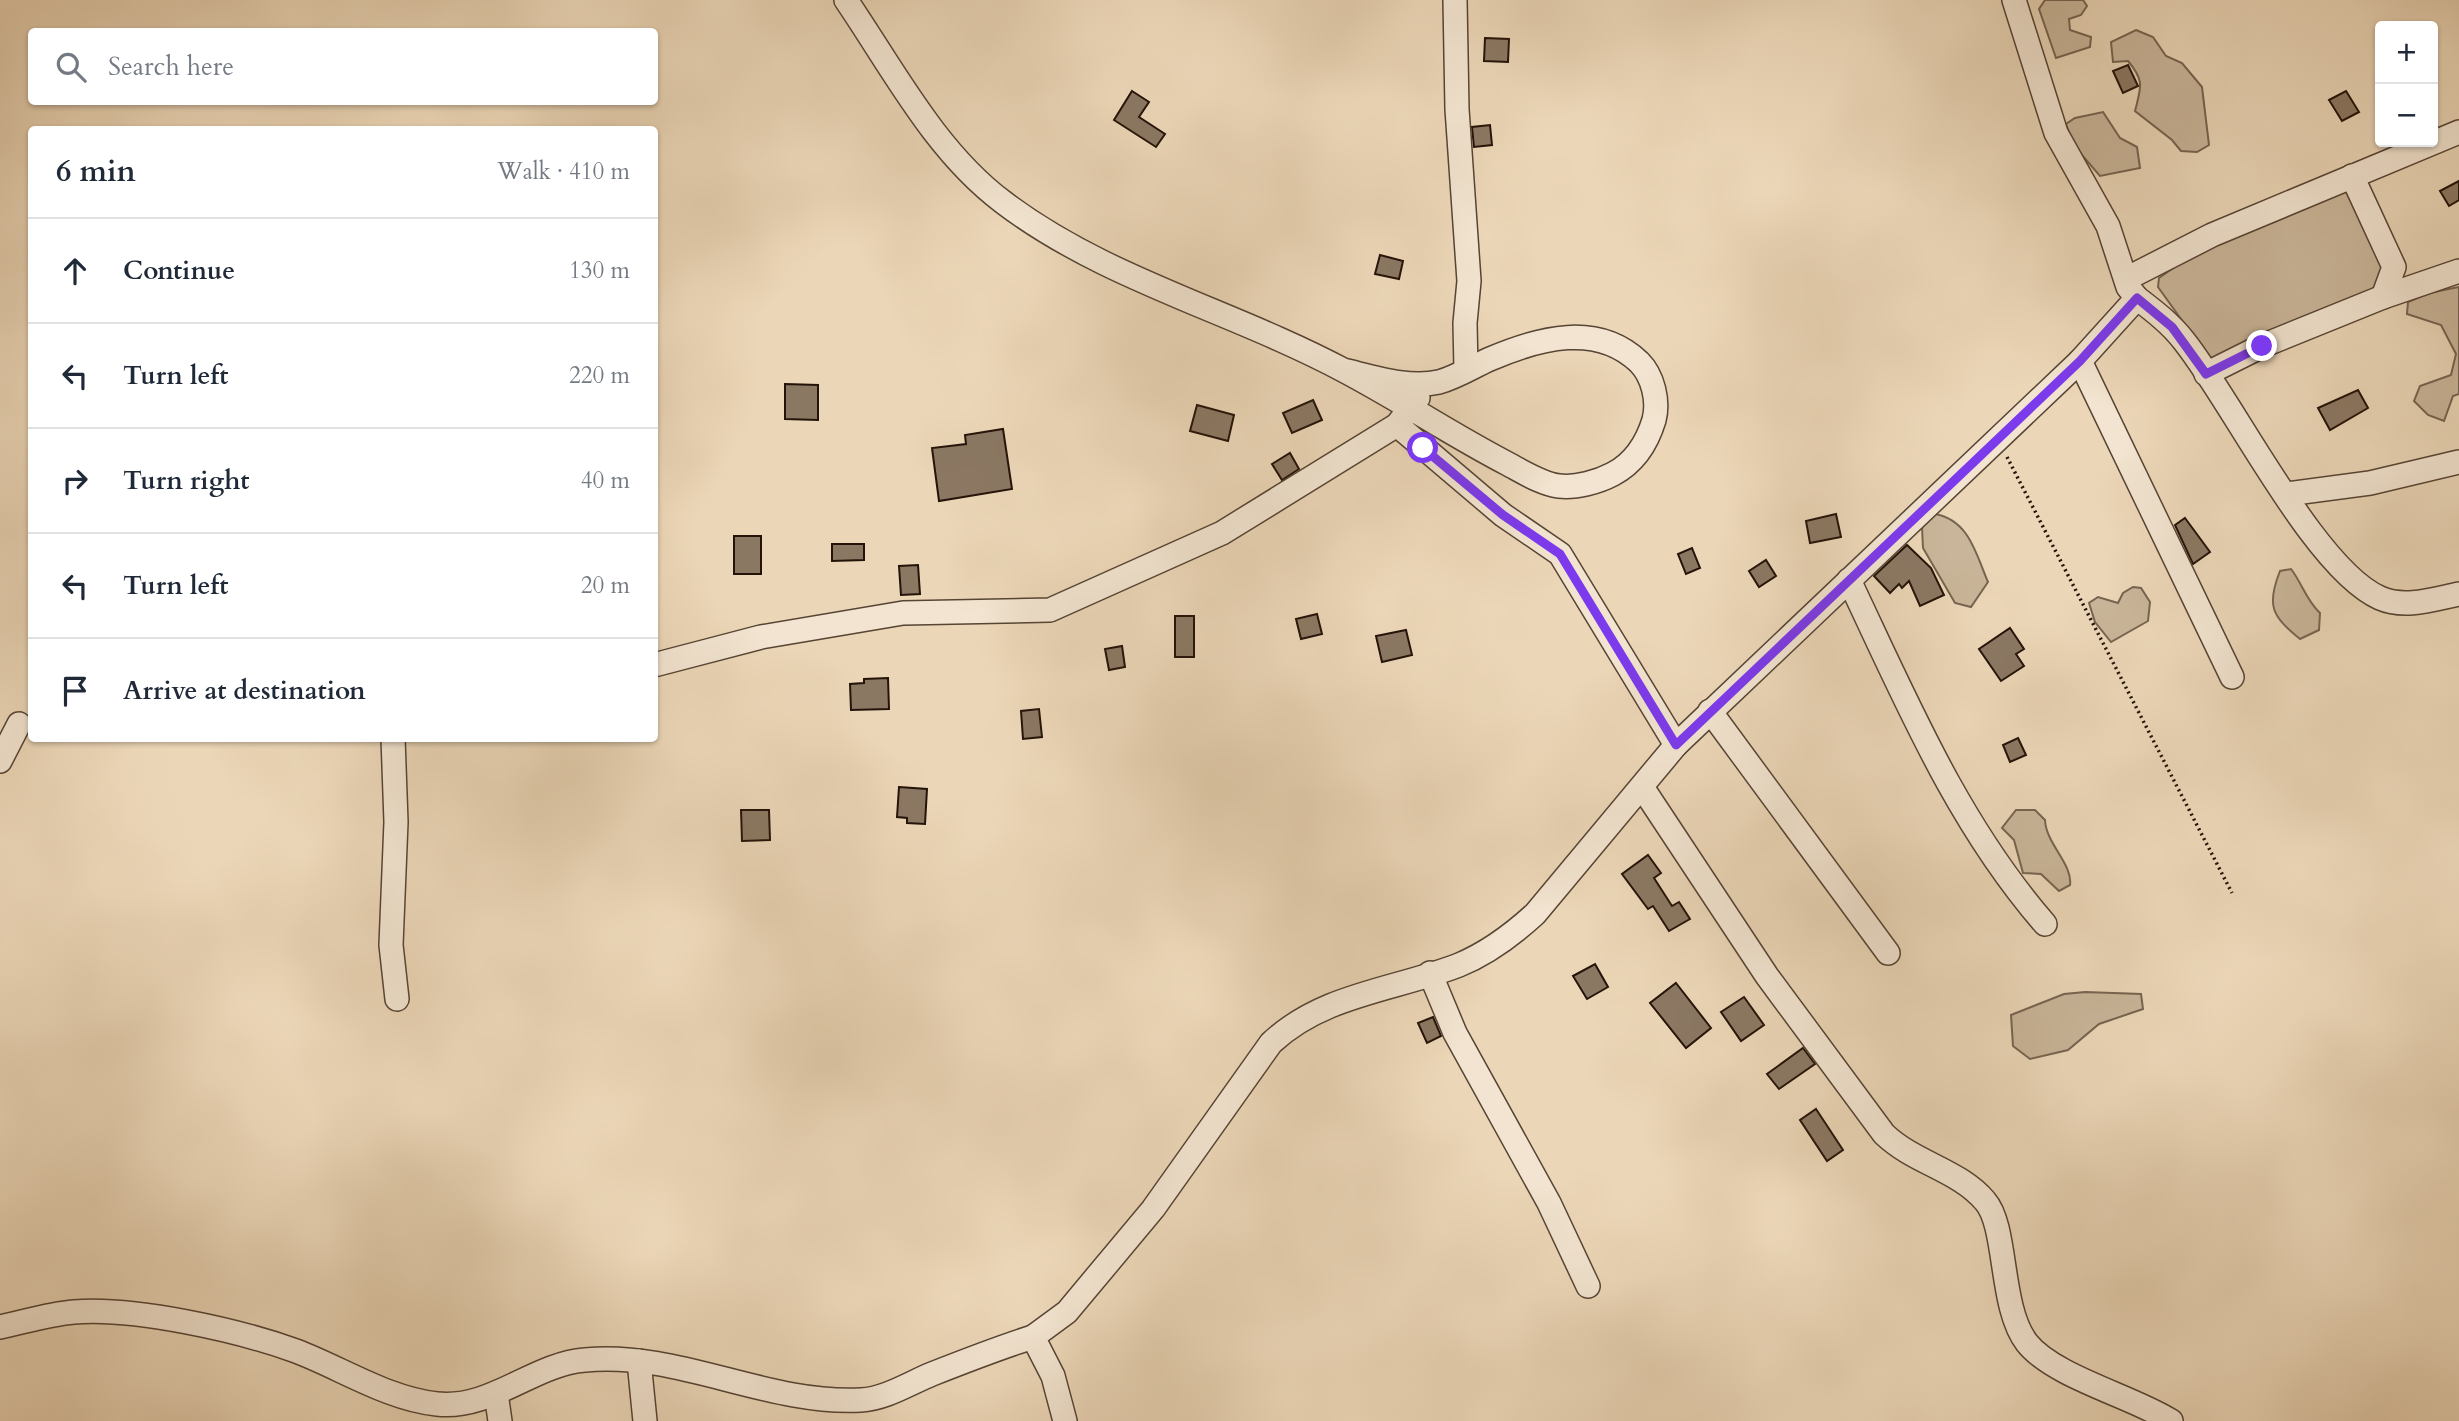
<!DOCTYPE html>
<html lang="en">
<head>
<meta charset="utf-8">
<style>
  :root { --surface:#fff; --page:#f6f6f7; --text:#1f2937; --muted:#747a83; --line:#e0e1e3 }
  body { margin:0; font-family:Cardo,serif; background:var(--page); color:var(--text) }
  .controls { position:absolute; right:21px; top:21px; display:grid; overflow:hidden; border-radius:7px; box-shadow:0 2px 5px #0004 }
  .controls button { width:63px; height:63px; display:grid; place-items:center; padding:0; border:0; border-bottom:2px solid var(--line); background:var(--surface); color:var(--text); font:35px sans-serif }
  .stop { position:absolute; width:21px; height:21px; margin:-16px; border:5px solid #7c3aed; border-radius:50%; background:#fff }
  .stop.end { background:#7c3aed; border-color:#fff; box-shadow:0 2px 7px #0008 }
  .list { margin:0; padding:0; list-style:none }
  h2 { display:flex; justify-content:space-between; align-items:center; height:91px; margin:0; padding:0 28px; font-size:30px }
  h2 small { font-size:23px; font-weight:400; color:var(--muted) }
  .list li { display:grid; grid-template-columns:46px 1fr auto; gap:21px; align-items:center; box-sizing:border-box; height:105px; padding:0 28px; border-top:2px solid var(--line) }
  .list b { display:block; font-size:26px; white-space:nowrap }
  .list em { font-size:23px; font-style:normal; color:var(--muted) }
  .icon { flex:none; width:38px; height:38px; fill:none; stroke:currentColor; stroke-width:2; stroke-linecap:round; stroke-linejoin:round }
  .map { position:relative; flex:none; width:2459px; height:1421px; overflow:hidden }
  .search { position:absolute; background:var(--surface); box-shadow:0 2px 5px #0004; left:28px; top:28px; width:630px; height:77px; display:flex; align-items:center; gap:18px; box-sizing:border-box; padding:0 24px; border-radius:7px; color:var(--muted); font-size:26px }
  .panel { position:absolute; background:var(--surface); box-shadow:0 2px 5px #0004; left:28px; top:126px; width:630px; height:616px; border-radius:7px }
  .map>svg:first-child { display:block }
</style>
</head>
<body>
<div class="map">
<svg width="2459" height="1421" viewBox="0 0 2459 1421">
  <rect width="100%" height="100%" fill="#ebd6b7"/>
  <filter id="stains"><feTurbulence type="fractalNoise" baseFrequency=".00286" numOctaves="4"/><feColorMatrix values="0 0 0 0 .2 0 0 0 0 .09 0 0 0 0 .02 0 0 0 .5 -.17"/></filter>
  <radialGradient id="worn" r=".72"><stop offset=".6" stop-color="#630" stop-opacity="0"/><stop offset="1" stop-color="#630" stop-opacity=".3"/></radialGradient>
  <g fill="#c9b599" stroke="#766451" stroke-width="2">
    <polygon points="2045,0 2083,0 2087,6 2081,15 2069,19 2070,30 2091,37 2090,47 2056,58 2039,9"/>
    <path d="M2136,30L2153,37L2166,56L2182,63L2202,87L2209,145L2197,152L2181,151L2172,140L2135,111C2141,87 2145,81 2128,61L2113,62L2111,42Z"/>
    <polygon points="2103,112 2120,138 2137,147 2140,168 2100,176 2074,146 2066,124 2075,118"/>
    <polygon points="2350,188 2387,264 2376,291 2218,358 2209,358 2158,287 2159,278 2189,257"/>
    <polygon points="2459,287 2459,394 2453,396 2444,421 2428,415 2414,401 2420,386 2451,375 2456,354 2441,325 2407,314 2408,302 2429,293"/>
    <path d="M1935,514C1969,520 1976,554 1988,582L1971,607L1955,603L1923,548L1922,527Z"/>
    <path d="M2291,569C2302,583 2306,600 2320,613L2319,630L2300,639C2272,616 2266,606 2280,571Z"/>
    <polygon points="2133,587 2141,588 2150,602 2148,621 2111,642 2095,622 2089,603 2098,597 2118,603 2123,593"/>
    <path d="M2016,810H2035L2045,820C2046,844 2073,864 2070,885L2059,891L2041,874L2023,873L2014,840L2002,828Z"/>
    <polygon points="2085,992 2141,994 2143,1009 2099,1024 2068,1050 2030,1059 2013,1046 2011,1015 2064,994"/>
  </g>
  <g fill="#8b7863" stroke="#241309" stroke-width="2">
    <polygon points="1485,38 1509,39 1508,62 1484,61"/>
    <polygon points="2128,65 2138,86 2123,93 2113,71"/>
    <polygon points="1132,91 1149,102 1139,117 1165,134 1156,147 1114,120"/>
    <polygon points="2346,91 2359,112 2342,121 2329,100"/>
    <polygon points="1490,125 1492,145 1474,147 1472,127"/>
    <polygon points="2459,181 2459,200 2449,206 2440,191"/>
    <polygon points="1380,255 1403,261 1399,279 1375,274"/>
    <polygon points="785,384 818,385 818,420 785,419"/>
    <polygon points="2358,390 2368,408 2330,430 2318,408"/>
    <polygon points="1313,400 1322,420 1292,433 1283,413"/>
    <polygon points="1197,405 1234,415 1228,441 1190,431"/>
    <polygon points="1003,429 1012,489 939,501 932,448 966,444 965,435"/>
    <polygon points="1290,453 1299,469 1282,480 1272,464"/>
    <polygon points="1836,514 1841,537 1810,543 1806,521"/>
    <polygon points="2185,518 2210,552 2193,564 2175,525"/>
    <rect x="734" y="536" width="27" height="38"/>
    <polygon points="832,544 864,544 864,560 832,561"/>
    <polygon points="1907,545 1931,568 1944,595 1920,606 1909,581 1902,588 1899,584 1890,593 1874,576"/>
    <polygon points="1692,548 1700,568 1686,574 1678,554"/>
    <polygon points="1766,560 1776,576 1759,587 1749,571"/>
    <polygon points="918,565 920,594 901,595 899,566"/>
    <polygon points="1317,614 1322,634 1301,639 1296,619"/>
    <rect x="1175" y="616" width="19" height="41"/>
    <polygon points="2010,628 2024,649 2016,654 2024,666 2001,681 1979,649"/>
    <polygon points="1406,630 1412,655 1382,662 1376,636"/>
    <polygon points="1122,646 1125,667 1109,670 1105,649"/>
    <polygon points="888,678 889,709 851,710 850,684 864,683 864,679"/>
    <polygon points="1039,709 1042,737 1023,739 1021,711"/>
    <polygon points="2018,738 2026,755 2010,762 2003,745"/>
    <polygon points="899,787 927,789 925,824 907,823 907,818 897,817"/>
    <polygon points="741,810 769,810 770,840 742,841"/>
    <polygon points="1648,855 1661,873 1654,878 1672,906 1679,902 1690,919 1669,931 1653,906 1648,909 1622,874"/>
    <polygon points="1595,964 1608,987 1587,999 1573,976"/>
    <polygon points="1676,983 1711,1028 1686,1048 1650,1003"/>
    <polygon points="1744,997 1764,1025 1741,1041 1721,1012"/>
    <polygon points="1433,1017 1441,1036 1427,1043 1418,1023"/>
    <polygon points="1803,1048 1815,1064 1779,1089 1767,1074"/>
    <polygon points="1816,1109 1843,1150 1827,1161 1800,1120"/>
  </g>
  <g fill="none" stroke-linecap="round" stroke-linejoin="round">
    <defs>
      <g id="minor">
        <path d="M846,0C893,69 935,151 1003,202C1104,279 1233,311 1345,371C1400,400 1452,435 1508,464C1523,472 1542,484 1559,486C1576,488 1598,482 1613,474C1634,463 1647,443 1654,420C1659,401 1653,376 1639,362C1597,322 1539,338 1490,359C1474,366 1457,377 1439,382C1409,389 1373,377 1343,370"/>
        <polyline points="1455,0 1457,109 1469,281 1465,323 1466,370"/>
        <polyline points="2352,176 2394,267 2383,297"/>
        <polyline points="2126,279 2212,235 2459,132"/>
        <path d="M2137,298C2154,311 2171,324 2184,341C2233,402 2314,569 2380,598C2405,609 2434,599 2459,594"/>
        <polyline points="2080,361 2232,677"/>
        <polyline points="2206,374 2262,346 2383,297 2459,271"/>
        <polyline points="1397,425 1503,515 1560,554 1676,745"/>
        <polyline points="2287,494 2370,483 2459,462"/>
        <path d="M1849,580C1906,700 1957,823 2045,924"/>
        <polyline points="654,665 761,637 903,613 1050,610 1222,533 1397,425 1418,398"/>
        <polyline points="1710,711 1888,953"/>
        <polyline points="393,738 396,822 391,945 397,999"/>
        <polyline points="0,761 19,724"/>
        <path d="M1642,787L1767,976L1884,1134C1914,1163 1959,1170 1985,1201C2008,1227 1999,1307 2027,1343C2054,1377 2134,1397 2171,1421"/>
        <polyline points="1430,973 1455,1033 1549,1203 1588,1286"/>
        <path d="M0,1327C24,1322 49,1314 74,1312C134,1307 238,1330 296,1351C341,1368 388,1399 437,1404C491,1410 533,1364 585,1360C679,1351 767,1405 861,1400C885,1399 910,1383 932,1374C965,1361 998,1348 1033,1337"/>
        <polyline points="639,1361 645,1421"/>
        <polyline points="496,1393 500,1421"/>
        <path d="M1065,1421L1053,1376L1033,1337L1067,1312L1153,1209L1271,1043C1323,994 1395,990 1459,965C1488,953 1512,935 1535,914L1676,745L2080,361L2137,298L2128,287L2108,226L2056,133L2014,0"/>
      </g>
    </defs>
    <use href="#minor" stroke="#564434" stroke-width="26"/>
    <polyline stroke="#241309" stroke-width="3.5" stroke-dasharray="2 3.5" stroke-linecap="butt" points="2007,457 2232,893"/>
    <use href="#minor" stroke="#f2e4d0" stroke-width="23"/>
  </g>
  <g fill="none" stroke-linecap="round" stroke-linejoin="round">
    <polyline stroke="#7c3aed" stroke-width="9" points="1423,448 1503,515 1560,554 1676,745 2080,361 2137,298 2172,327 2206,374 2262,346"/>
  </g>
  <rect width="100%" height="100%" filter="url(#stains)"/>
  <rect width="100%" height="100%" fill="url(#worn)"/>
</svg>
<div class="controls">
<button>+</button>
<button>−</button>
</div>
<div class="stop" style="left:1423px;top:448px"></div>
<div class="stop end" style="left:2262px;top:346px"></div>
<div class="search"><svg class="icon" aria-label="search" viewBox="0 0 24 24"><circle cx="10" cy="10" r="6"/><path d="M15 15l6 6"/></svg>Search here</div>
<section class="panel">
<h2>6 min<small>Walk · 410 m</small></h2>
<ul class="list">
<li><svg class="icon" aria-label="ahead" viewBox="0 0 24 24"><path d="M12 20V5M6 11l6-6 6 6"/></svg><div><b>Continue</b></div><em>130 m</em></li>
<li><svg class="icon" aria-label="left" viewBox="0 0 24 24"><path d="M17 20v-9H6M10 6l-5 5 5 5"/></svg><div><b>Turn left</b></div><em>220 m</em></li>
<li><svg class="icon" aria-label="right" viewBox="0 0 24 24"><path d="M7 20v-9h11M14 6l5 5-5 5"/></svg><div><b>Turn right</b></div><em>40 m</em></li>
<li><svg class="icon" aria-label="left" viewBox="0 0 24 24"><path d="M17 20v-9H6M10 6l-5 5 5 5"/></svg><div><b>Turn left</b></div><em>20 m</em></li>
<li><svg class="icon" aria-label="arrive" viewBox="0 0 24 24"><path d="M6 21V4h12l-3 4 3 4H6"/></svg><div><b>Arrive at destination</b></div></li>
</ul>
</section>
</div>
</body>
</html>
